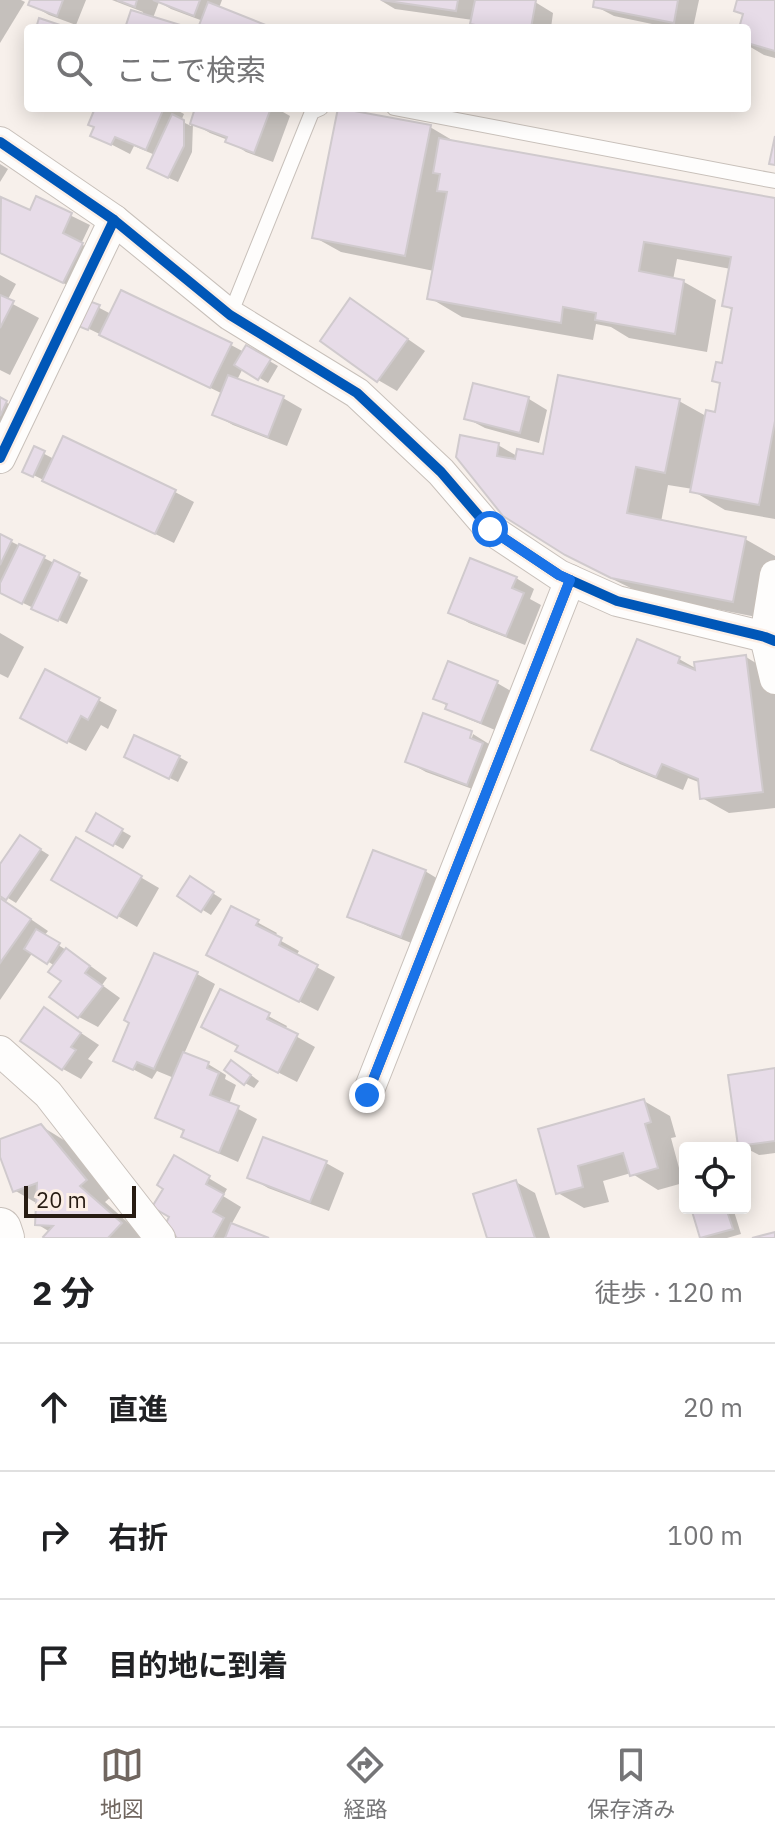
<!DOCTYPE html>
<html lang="ja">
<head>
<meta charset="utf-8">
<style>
  :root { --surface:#fff; --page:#f2f2f2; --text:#202124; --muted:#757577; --line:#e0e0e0; --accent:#70665f }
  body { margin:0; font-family:"IBM Plex Sans","Noto Sans JP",sans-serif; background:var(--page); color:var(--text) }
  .controls { position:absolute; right:24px; bottom:24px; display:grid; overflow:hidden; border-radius:8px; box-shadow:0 4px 20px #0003 }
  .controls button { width:72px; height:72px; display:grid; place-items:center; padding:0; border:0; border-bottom:2px solid var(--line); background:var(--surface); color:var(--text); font:40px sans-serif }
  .scale { position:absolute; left:24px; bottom:20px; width:112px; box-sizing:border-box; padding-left:8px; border:4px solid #271c13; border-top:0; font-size:22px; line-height:28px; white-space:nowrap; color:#271c13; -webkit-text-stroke:6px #fcefe6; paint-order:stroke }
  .stop { position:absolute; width:24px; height:24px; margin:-18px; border:6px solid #1a73e8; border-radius:50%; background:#fff }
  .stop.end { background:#1a73e8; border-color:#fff; box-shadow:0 2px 8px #0008 }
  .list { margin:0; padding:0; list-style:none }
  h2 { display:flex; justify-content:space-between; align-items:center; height:104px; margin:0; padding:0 32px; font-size:34px }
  h2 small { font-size:26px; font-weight:400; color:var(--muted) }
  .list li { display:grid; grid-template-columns:52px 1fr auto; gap:24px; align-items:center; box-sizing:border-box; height:128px; padding:0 32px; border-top:2px solid var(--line) }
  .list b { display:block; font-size:30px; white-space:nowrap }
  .list em { font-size:26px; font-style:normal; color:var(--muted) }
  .icon { flex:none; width:44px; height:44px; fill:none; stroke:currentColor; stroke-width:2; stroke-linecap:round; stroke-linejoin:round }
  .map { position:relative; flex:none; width:775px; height:1238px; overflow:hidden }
  .search { position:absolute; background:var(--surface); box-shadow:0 4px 20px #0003; left:24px; right:24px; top:24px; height:88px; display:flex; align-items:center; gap:20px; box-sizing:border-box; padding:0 28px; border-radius:8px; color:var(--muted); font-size:30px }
  .sheet { height:488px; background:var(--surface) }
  nav { display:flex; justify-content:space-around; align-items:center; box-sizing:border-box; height:112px; border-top:2px solid var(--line); background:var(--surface); font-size:22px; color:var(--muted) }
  nav a { display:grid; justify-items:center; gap:4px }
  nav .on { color:var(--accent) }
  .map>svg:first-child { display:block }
</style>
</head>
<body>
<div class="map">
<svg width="775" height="1238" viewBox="0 0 775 1238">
  <rect width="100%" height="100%" fill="#f7f0eb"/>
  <g fill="#0003">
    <polygon points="0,0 21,0 25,2 0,43"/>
    <polygon points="32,0 86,0 76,25 49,15 30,4"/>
    <polygon points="112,0 222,0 219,8 267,28 200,28 203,21 171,9 159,2 153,18 184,28 127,28 142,15 143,12"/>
    <polygon points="380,0 523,0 535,2 553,13 551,28 480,28 473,23 473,20 395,9"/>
    <polygon points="596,0 699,0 693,28 671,28 614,16 595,6"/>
    <polygon points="739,0 775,0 775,58 764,55 747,45 747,28 741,28 745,15 736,10"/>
    <polygon points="97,108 173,108 184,114 181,121 191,126 198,108 276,108 290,116 273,162 246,152 228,140 210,133 193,123 192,152 178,182 158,173 155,155 134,146 130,154 93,135"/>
    <polygon points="430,127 457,143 775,200 775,519 725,510 693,491 693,489 668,485 661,522 745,539 775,556 775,571 766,619 645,595 600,573 566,553 458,456 498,445 517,456 544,456 679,401 706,416 716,414 722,384 714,380 724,366 734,311 724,305 731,269 677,259 673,280 684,282 716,300 707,352 629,338 611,327 596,324 593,340 462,317 430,298 434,271 341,252 314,237"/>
    <polygon points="0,164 8,169 0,182"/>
    <polygon points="2,199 31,212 37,199 90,225 81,244 101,255 82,292 0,253 0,204"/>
    <polygon points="0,275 16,284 7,301 39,318 10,375 0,370"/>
    <polygon points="351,301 369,312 425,351 397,391 378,380 322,341"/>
    <polygon points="90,303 111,314 231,345 244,352 247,348 278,366 268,383 243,368 237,380 283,398 302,409 287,446 233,425 215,415 223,394 81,325"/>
    <polygon points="475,386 529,399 547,410 539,443 485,428 466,418"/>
    <polygon points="0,399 25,413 0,447"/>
    <polygon points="64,439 175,492 194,502 174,543 25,471 35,449 54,459"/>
    <polygon points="0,536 88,580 67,624 0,592"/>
    <polygon points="516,578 534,589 530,599 541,605 525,645 469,623 451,612"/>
    <polygon points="0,633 24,647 8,678 0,674"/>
    <polygon points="746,657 772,673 775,693 775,808 729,813 702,798 701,783 688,778 683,790 620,764 594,749 679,659 697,669"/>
    <polygon points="449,664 497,683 516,694 500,732 466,718 435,698"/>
    <polygon points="46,672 117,710 108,729 101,725 86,751 41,728"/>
    <polygon points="473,734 489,744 486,794 426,772 408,762 469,748"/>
    <polygon points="179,757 188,762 178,782 135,761"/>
    <polygon points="97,816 131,836 123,849 89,830"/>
    <polygon points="77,840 159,888 137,927 54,879"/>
    <polygon points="30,843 49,855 16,903 0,893 0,864"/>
    <polygon points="425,871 443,882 419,946 368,926 349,916"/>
    <polygon points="190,879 222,899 211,915 180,896"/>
    <polygon points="0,898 48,931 44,936 85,962 107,978 102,985 120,998 98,1027 79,1017 52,996 64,981 55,966 33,952 0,1000"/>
    <polygon points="231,908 277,933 274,937 299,951 296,956 335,977 318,1011 227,964"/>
    <polygon points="197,974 215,984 184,1054 208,1064 226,1075 225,1079 236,1085 229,1104 257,1119 238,1162 202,1146 184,1136 185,1132 158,1117 174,1078 157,1071 152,1079 115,1060"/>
    <polygon points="221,991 287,1026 285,1030 315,1047 297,1082 256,1061"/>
    <polygon points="45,1009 99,1045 88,1059 93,1062 81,1079 63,1069"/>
    <polygon points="241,1068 259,1081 254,1088 245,1083"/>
    <polygon points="775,1070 775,1153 759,1155 740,1145"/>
    <polygon points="644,1101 670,1116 676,1137 671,1138 683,1183 658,1190 631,1173 603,1181 609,1202 584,1208 558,1193 540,1131"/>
    <polygon points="41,1126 67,1142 112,1196 105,1202 145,1238 47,1238 50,1232 37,1224 38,1204 14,1190 0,1151 0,1141"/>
    <polygon points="175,1158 227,1189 223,1196 241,1207 231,1225 263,1238 180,1238 172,1217 165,1188"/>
    <polygon points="326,1163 344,1173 329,1211 268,1188 250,1177"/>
    <polygon points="516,1182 535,1193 550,1238 489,1238"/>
    <polygon points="693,1208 733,1208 741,1234 727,1238 703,1238"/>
  </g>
  <g fill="#e7dce8" stroke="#d0cacd" stroke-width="2">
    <polygon points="30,0 63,0 57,16 28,5"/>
    <polygon points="117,0 137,0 135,7"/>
    <polygon points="153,0 200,0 194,16"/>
    <polygon points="381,0 458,0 456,11"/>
    <polygon points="475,0 536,0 531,28 491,28 470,24"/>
    <polygon points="594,0 678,0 674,23 593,7"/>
    <polygon points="737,0 775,0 775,51 747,43 747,28 739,28 743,14 734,11"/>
    <polygon points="208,2 273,28 198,28"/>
    <polygon points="131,10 187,27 187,28 125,28"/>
    <polygon points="39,18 69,28 36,28"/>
    <polygon points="95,108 164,108 146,150 115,137 111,145 90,136 94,127 88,125"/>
    <polygon points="195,108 271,108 254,153 225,142 227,137 190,124"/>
    <polygon points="338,108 431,125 405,256 312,238"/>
    <polygon points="172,114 184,120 184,146 168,178 147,168"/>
    <polygon points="775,136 775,165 769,164"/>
    <polygon points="439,138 775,198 775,421 759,505 690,492 706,410 715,412 720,383 712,381 716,362 722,363 732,308 722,306 731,257 644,242 639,271 684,280 675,334 595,320 596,313 563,307 561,323 427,299 447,192 437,191 440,174 433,173"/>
    <polygon points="36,196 72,213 63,233 83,243 63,283 0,253 1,197 30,210"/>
    <polygon points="121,290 232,343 210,388 99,335"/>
    <polygon points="0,295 14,301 0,328"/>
    <polygon points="350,298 408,339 377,382 320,341"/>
    <polygon points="89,301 100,305 88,330 78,326"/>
    <polygon points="246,345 271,359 258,380 234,365"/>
    <polygon points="228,375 284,396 268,437 212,415"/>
    <polygon points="558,375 680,399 665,473 636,467 627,513 746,537 733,602 611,578 565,555 503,516 456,457 460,435 499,443 497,456 515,459 517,449 543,454"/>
    <polygon points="473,383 529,397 520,433 464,419"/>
    <polygon points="0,397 7,401 0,416"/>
    <polygon points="63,436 176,490 155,534 42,481"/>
    <polygon points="34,446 45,451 33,477 22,472"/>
    <polygon points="0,534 12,540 0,565"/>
    <polygon points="19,544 45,556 22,604 0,593 0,583"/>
    <polygon points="470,558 517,577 512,588 524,593 506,636 448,613"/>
    <polygon points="54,560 80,573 58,621 31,609"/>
    <polygon points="637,639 680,657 678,663 695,670 694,662 746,655 763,792 700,799 698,779 662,764 656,777 591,750"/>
    <polygon points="448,661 498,681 481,723 445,709 447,704 433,699"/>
    <polygon points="45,669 100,698 88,720 81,716 67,743 20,718"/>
    <polygon points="423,713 472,731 470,738 483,743 467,785 405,762"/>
    <polygon points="134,735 180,756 169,779 124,757"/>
    <polygon points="96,813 123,829 113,846 86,831"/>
    <polygon points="20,835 41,849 6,900 0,896 0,864"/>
    <polygon points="76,837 142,876 117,918 51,880"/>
    <polygon points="373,850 426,870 401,937 347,917"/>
    <polygon points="190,876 214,892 201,912 177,896"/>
    <polygon points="0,898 31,919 0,963"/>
    <polygon points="231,906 259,920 256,925 282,938 279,945 318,965 299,1002 206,955"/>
    <polygon points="36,929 60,943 47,964 24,949"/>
    <polygon points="66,948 90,966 85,973 103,986 78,1018 49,997 61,981 48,972"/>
    <polygon points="154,953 198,972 154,1069 137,1062 133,1070 113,1061 129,1023 124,1020"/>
    <polygon points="220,989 270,1013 267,1019 298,1034 278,1073 235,1051 238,1046 201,1027"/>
    <polygon points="44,1007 81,1033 71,1047 76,1050 62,1070 20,1041"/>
    <polygon points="183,1052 209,1062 207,1068 219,1073 210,1095 239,1106 219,1153 181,1137 184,1130 155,1118"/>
    <polygon points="231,1060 251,1075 244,1085 224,1070"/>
    <polygon points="775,1068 775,1141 738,1146 728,1075"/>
    <polygon points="644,1099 651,1122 645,1124 658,1168 630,1176 623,1153 578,1166 583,1187 556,1194 538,1129"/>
    <polygon points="41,1124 87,1180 80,1186 122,1223 108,1238 44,1238 43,1237 53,1226 35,1225 37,1183 13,1192 0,1157 0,1139"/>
    <polygon points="263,1137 327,1161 310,1202 247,1178"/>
    <polygon points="174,1155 210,1176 206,1184 224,1194 213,1212 224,1218 213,1238 177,1238 166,1223 169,1217 152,1207 163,1189 157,1185"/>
    <polygon points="516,1180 535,1238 487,1238 473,1194"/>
    <polygon points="691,1208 726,1208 733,1229 700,1238"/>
    <polygon points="231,1223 269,1238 225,1238"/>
    <polygon points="775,1232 775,1238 752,1238"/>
  </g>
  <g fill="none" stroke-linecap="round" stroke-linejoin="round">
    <defs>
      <g id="service">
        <polyline points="394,108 775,181"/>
        <polyline points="230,315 312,112 321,108"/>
      </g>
      <g id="minor">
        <polyline points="0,142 114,220 230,315 357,393 441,472 490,529 559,575 617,601 765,637 775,641"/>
        <polyline points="0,458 114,220"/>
        <polyline points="775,575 765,637 775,679"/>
        <polyline points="0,1051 48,1094 160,1238"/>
        <polyline points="367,1095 570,580"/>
      </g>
      <polyline id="secondary" points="0,1229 3,1238"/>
    </defs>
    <use href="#service" stroke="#c8c0ba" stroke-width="16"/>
    <use href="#minor" stroke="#c8c0ba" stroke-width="32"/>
    <use href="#secondary" stroke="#c8c0ba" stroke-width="44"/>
    <use href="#service" stroke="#fefdfc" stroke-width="14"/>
    <use href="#minor" stroke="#fefdfc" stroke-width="30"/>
    <use href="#secondary" stroke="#fefdfc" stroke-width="42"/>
    <defs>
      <g id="cycleway">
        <polyline points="0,142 114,220 230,315 357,393 441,472 490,529 559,575 617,601 765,637 775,641"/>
        <polyline points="0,458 114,220"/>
        <polyline points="367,1095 570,580"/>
      </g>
    </defs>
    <use href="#cycleway" stroke="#fcefe6" stroke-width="15"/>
    <use href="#cycleway" stroke="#0057b8" stroke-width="10"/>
  </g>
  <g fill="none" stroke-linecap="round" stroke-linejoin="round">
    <polyline stroke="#1a73e8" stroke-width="10" points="367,1095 570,580 559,575 490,529"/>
  </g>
</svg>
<div class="controls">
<button><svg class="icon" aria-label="locate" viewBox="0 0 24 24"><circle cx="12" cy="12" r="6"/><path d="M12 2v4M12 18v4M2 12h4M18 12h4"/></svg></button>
</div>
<div class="scale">20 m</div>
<div class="stop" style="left:490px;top:529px"></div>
<div class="stop end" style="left:367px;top:1095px"></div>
<div class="search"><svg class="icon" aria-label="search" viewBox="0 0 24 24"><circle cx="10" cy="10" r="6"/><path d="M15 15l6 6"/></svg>ここで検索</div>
</div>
<section class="sheet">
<h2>2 分<small>徒歩 · 120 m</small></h2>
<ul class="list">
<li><svg class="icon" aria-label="ahead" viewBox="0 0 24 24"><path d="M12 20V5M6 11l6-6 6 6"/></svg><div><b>直進</b></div><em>20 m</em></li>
<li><svg class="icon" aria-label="right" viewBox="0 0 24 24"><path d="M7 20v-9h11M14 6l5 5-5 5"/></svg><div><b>右折</b></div><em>100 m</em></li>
<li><svg class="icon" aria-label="arrive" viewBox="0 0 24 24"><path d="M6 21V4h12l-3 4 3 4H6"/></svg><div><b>目的地に到着</b></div></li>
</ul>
</section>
<nav>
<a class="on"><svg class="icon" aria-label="map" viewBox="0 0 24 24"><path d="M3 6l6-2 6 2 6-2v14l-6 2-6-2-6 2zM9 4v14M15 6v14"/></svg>地図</a>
<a><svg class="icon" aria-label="directions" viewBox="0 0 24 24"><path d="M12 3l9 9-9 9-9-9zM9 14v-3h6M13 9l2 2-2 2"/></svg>経路</a>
<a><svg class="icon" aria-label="saved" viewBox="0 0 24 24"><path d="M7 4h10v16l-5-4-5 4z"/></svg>保存済み</a>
</nav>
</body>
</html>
